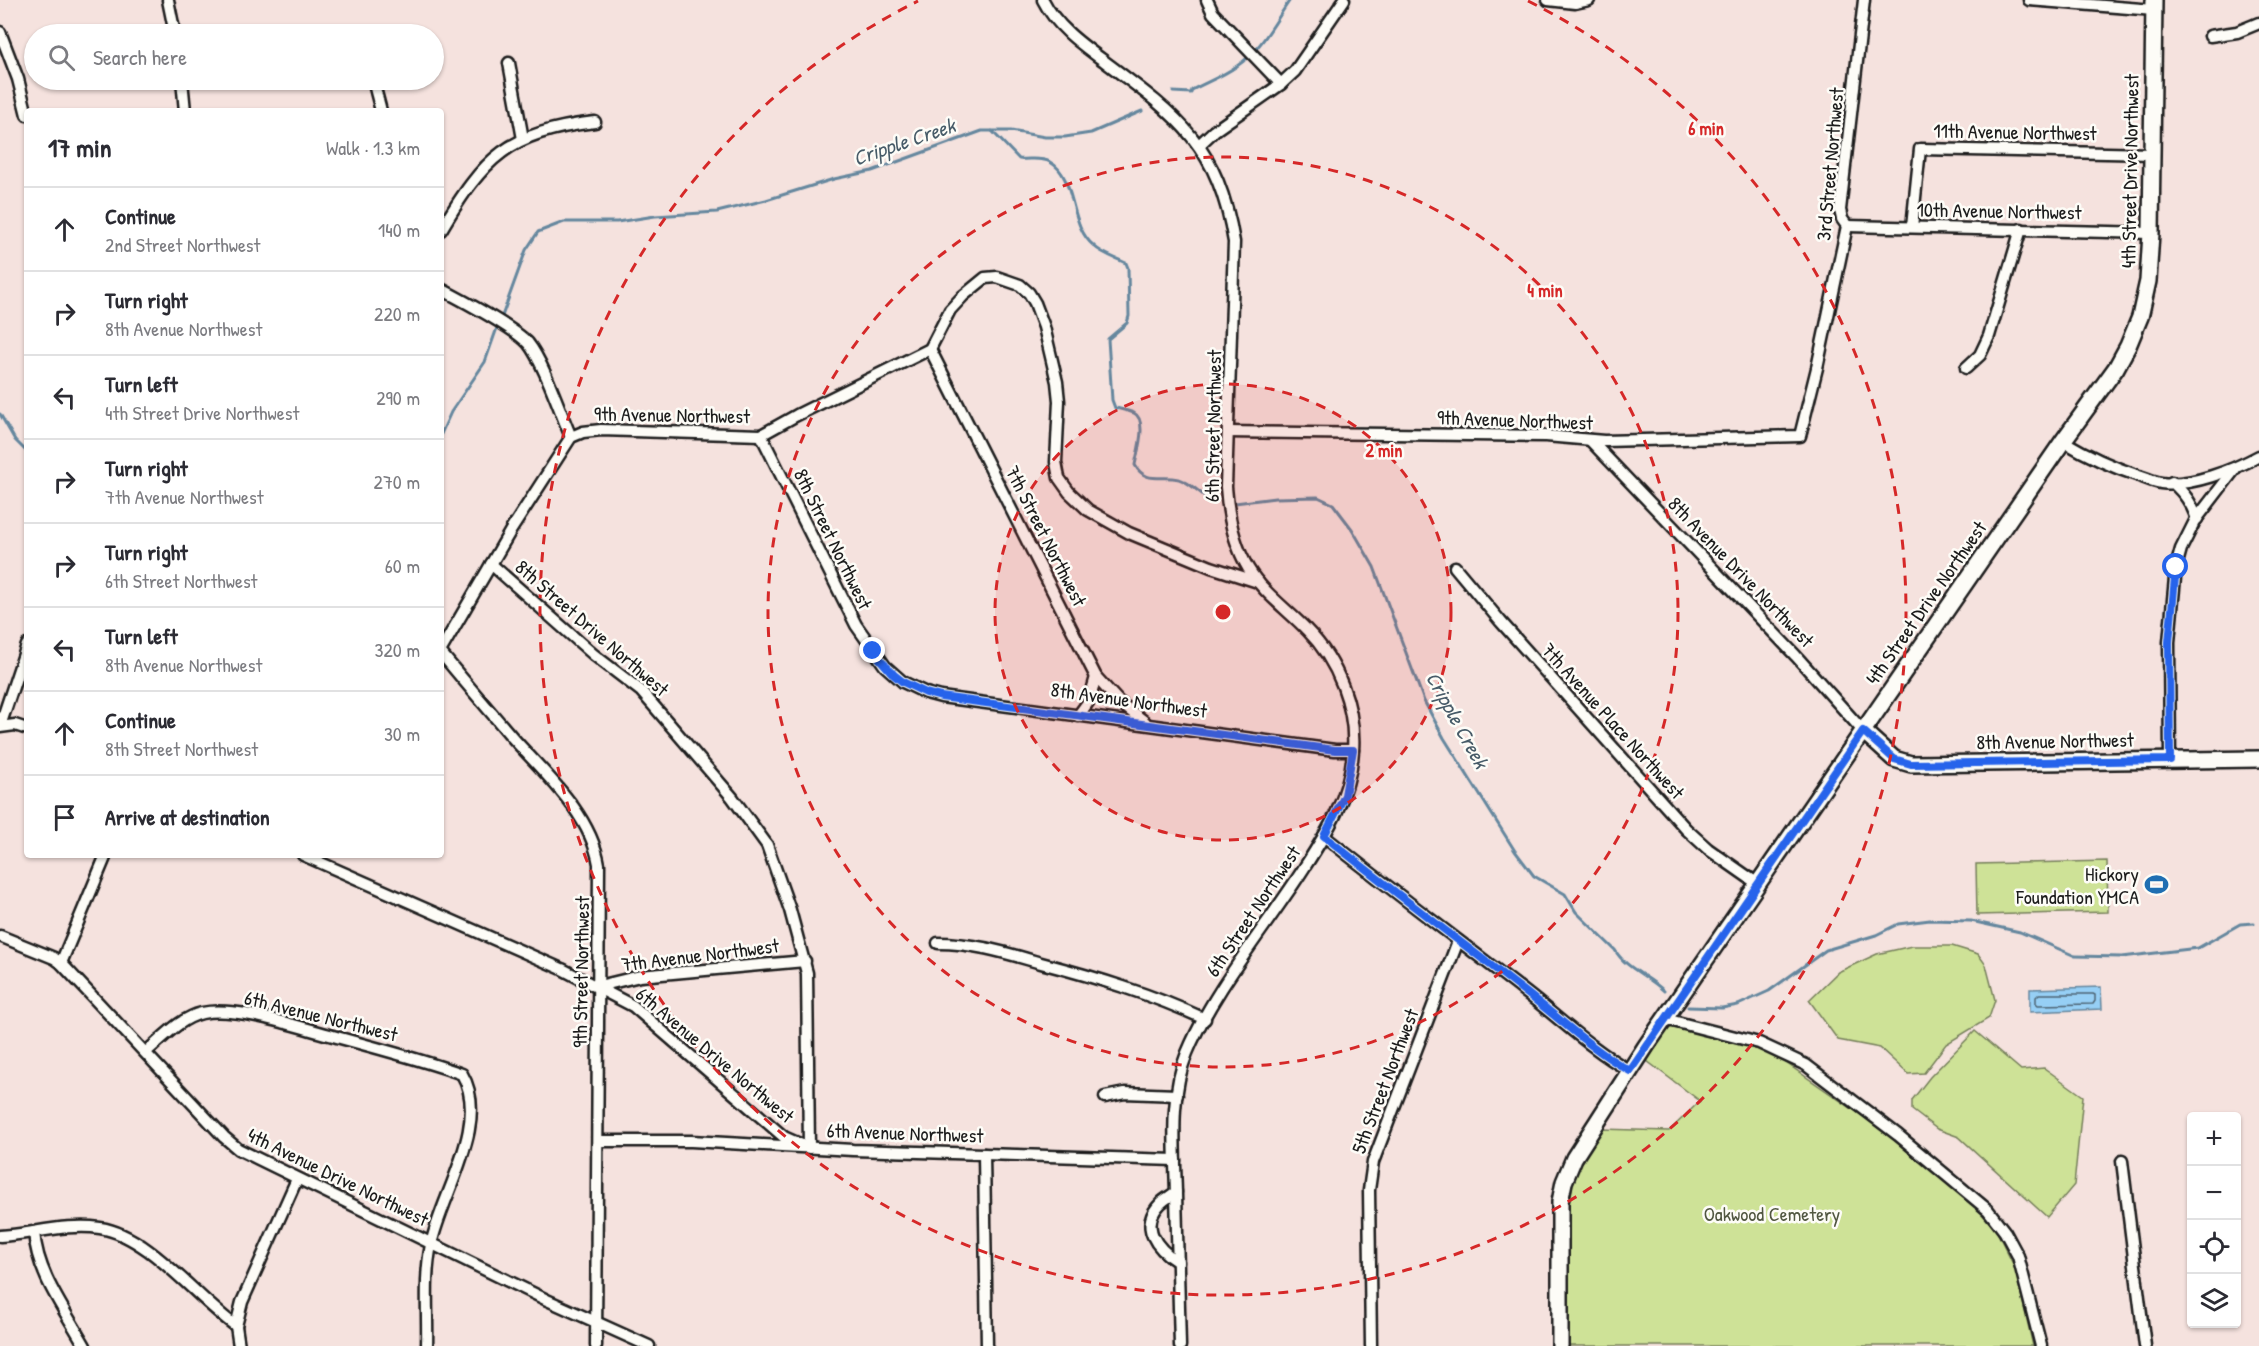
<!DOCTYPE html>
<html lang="en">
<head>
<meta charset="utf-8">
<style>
  :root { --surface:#fff; --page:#f2f2f3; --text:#2b2b33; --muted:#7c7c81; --line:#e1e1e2 }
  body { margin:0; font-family:"Patrick Hand",sans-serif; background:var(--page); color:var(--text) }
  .controls { position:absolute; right:18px; bottom:18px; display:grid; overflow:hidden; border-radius:6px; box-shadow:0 2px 4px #0004 }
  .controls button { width:54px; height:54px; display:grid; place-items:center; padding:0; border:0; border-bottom:2px solid var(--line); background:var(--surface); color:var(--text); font:30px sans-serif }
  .stop { position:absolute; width:18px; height:18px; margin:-14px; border:4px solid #2563eb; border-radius:50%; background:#fff }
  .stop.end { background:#2563eb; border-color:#fff; box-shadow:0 2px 6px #0008 }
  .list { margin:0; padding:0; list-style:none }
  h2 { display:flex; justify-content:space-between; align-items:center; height:78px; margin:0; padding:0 24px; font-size:26px }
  h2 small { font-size:20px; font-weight:400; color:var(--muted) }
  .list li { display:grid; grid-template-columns:39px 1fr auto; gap:18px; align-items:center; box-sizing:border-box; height:84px; padding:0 24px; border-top:2px solid var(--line) }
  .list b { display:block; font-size:22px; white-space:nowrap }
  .list p { margin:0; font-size:20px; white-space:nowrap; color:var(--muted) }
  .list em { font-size:20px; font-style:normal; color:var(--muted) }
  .icon { flex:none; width:33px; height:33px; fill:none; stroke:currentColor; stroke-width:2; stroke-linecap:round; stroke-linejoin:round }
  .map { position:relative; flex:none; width:2259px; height:1346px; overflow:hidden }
  .search { position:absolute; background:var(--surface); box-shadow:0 2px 4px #0004; left:24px; top:24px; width:420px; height:66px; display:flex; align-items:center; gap:15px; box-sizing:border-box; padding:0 21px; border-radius:33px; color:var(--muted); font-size:22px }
  .panel { position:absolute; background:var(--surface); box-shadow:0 2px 4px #0004; left:24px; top:108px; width:420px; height:750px; border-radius:6px }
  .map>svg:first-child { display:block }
</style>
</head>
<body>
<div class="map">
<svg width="2259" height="1346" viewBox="0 0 2259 1346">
  <rect width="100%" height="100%" fill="#f5e2de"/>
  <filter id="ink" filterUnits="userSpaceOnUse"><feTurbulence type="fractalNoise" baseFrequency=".0167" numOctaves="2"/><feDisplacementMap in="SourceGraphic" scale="12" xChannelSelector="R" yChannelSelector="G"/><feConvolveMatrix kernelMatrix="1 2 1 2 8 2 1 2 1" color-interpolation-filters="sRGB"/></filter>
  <g filter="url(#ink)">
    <g fill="#cee297" stroke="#757f5a" stroke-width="1.5">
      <polygon points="2107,861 2108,912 1977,915 1976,864"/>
      <polygon points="1912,946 1952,946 1978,954 1986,965 1995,1000 1989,1018 1946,1044 1924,1073 1908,1074 1880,1048 1838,1040 1809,1000 1838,972 1877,954"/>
      <polygon points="1672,1027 1764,1051 1783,1061 1868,1120 1964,1194 1996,1230 2015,1268 2033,1346 1567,1346 1565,1222 1575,1174 1601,1129 1669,1131 1700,1101 1647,1061 1667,1030"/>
      <polygon points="1975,1031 2021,1070 2044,1068 2083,1096 2074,1185 2047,1217 1959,1137 1937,1129 1912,1110 1912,1100 1930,1077"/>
    </g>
    <polygon fill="#96cff5" stroke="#65879e" stroke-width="1.5" points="2101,987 2102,1009 2030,1012 2030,989"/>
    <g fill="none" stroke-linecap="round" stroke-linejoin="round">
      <polygon stroke="#4d6473" stroke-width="1.5" points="2039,994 2093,994 2095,995 2095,1001 2093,1004 2038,1005 2036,1003 2036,997"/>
      <g stroke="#65879e" stroke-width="3">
        <path d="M1173,92L1191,93L1192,90C1207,82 1223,76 1237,66C1261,50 1274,23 1290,0"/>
        <path d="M992,131L1019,159C1029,160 1041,157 1050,162C1077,177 1068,225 1094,246C1102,254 1116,258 1126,263L1128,268L1129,316L1127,323L1108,339L1112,400L1115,408C1121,409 1128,411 1134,413C1148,420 1137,453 1135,465C1145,484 1162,475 1179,479C1190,482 1202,495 1212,502"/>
        <polyline points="501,319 526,250 538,232 564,222 617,222 655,216 717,212 766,200 834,179 872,171 982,131 1011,131 1045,137 1065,137 1091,133 1142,111"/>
        <polyline points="0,414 15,440 27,452"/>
        <polyline points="441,434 451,412 485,362 498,325"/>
        <path d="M1235,503L1275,498L1318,497L1333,504L1352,529L1374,567L1424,701L1444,738L1515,851L1534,876L1565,894L1576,912L1615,950C1625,968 1649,976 1664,991"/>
        <polyline points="1688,1007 1722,1008 1738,1005 1769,991 1826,950 1876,935 1898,924 1930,920 1971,921 2020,932 2075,956 2122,957 2198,948 2240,924 2254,923"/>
      </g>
      <defs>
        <g id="street">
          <polyline points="168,0 175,34"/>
          <path d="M1043,0C1056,26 1081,44 1104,61C1179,117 1218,145 1234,242L1226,487C1228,515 1233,543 1248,568C1263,593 1288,610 1307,630C1338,661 1356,708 1353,751C1350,796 1328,831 1304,868C1267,926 1213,990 1187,1053C1169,1097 1175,1147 1176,1194C1177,1245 1179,1295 1180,1346"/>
          <polyline points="1207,0 1213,13 1281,84"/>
          <polyline points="1548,0 1575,3 1589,0"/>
          <polyline points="2029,0 2154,10"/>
          <polyline points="0,32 18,79 27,115"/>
          <polyline points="2210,36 2237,32 2259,23"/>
          <polyline points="509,63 523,139"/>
          <polyline points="182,80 185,111"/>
          <polyline points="373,80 381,111"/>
          <polyline points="1199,145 1214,131 1281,84 1295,71 1344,0"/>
          <polyline points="1847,226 2151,233"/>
          <polyline points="1912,227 1920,149 2153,154"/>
          <path d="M441,230C484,157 509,132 595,122"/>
          <path d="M441,289C462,300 513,327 528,343C544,363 560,412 571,437"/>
          <polyline points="930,349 1096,677 1119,702 1145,722"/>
          <polyline points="1966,368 1980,355 1989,336 2021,229"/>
          <polyline points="1228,432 1546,436 1604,441 1800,436 1817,368 1847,226 1842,219 1840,210 1864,0"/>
          <polyline points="761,435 856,625 885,666 903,682 926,693 941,697 1335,750 1353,750"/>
          <polyline points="1590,440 1796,656 1863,731"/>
          <path d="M2063,441C2088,456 2112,467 2139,476C2146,478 2154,482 2161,483C2191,487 2233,470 2259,456"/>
          <path d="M2172,482C2185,494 2191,502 2197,519"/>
          <polyline points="1455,567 1501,622 1686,829 1708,849 1758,884"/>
          <polyline points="441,650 511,530 571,437 583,432 601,430 761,435 797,415 930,349 950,310 963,296 985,278 997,277 1020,285 1029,293 1035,303 1044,327 1057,382 1059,401 1056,462 1059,478 1069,492 1088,510 1129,533 1211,567 1258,582"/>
          <path d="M441,653C464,681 488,709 512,737C545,774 590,813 599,864L596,1346"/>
          <polyline points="1078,716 1089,701 1096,677"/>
          <polyline points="0,726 27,645"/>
          <polyline points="0,727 15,725 27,729"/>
          <polyline points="2170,760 2169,642 2176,567 2181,549 2195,521 2235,469"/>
          <path d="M1324,836C1390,889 1457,939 1524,991C1559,1018 1591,1049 1630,1071"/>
          <polyline points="303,855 562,969 633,1006 784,1137 809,1148 807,973 790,910 767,845 732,797 641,691 594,655 491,564"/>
          <polyline points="0,936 54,958 61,963 224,1137 238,1149 547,1300 649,1346"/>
          <path d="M938,943C974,943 1006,953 1041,963C1098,978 1151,994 1205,1019"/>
          <polyline points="61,963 106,855"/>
          <polyline points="599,986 640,976 805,961"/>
          <polyline points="1665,1019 1759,1043 1806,1065 1898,1135 1988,1210 2005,1232 2018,1256 2041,1346"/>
          <path d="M146,1052C163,1038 180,1018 202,1013C238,1006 298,1027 333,1036C376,1048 420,1059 462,1074C491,1123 441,1195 431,1245C424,1278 428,1313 427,1346"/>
          <polyline points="1105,1097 1125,1093 1177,1095"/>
          <polyline points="598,1141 691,1141 853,1150 1175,1160"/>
          <polyline points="984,1154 987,1346"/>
          <polyline points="2122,1161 2145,1346"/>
          <path d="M1176,1192C1171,1196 1165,1199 1161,1203C1138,1226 1157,1249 1178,1262"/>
          <path d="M34,1232C37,1274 65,1310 85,1346"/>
          <path d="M0,1236C32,1234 68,1223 100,1228C149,1235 196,1298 236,1326"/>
          <polyline points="239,1346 236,1326 242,1302 297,1179"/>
          <polyline points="1371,1346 1369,1190 1373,1162 1458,941"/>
        </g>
        <g id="secondary">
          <polyline points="1863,731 1894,759 1911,764 2259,759"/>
          <polyline points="1560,1346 1560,1202 1564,1182 1574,1158 1646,1046 2063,441 2116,368 2128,346 2140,317 2148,281 2151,233 2154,0"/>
        </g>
      </defs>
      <use href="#street" stroke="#1c1c1c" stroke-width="15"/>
      <use href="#secondary" stroke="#1c1c1c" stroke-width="20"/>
      <use href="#street" stroke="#fdfcf7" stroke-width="10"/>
      <use href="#secondary" stroke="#fdfcf7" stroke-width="15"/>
    </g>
  </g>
  <g fill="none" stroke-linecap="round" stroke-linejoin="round" filter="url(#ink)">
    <path stroke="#2563eb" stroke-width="8" d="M873,651L894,675L903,682L926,693L941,697L1335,750H1353L1345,795L1324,836C1390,889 1457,939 1524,991C1559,1018 1591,1049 1630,1071L1863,731L1894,759L1911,764L2170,760L2169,642L2176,567"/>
  </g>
  <circle cx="1223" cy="612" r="228" fill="#d62828" fill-opacity=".12"/>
  <g fill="none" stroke="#d62828" stroke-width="3" stroke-dasharray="10 8">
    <circle cx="1223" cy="612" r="228"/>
    <circle cx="1223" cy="612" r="455"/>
    <path d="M1528 1A683 683 0 1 1 918 1"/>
  </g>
  <defs>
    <symbol id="stadium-bare" viewBox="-9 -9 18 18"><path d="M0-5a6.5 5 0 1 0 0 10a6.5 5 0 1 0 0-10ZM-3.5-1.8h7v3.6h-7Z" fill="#1f6fb2" stroke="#fdfcf7" stroke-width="2.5" paint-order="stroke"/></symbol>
  </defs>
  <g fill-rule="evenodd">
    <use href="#stadium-bare" x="2140" y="868" width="33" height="33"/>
  </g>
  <g text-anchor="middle" stroke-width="5" stroke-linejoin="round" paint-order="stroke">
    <g font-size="20" fill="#1c1c1c" stroke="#fdfcf7">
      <text transform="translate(2015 132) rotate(1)" y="7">11th Avenue Northwest</text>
      <text transform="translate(1830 164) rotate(-85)" y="7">3rd Street Northwest</text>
      <text transform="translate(2130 171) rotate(-89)" y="7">4th Street Drive Northwest</text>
      <text transform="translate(1999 211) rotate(1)" y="7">10th Avenue Northwest</text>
      <text transform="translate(672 415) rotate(1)" y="7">9th Avenue Northwest</text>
      <text transform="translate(1515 420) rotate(2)" y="7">9th Avenue Northwest</text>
      <text transform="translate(1213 426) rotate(-89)" y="7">6th Street Northwest</text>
      <text transform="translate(1046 536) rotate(63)" y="7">7th Street Northwest</text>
      <text transform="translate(833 539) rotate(64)" y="7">8th Street Northwest</text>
      <text transform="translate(1741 572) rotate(46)" y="7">8th Avenue Drive Northwest</text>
      <text transform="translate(1926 603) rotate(-55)" y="7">4th Street Drive Northwest</text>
      <text transform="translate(592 628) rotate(41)" y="7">8th Street Drive Northwest</text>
      <text transform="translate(1129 700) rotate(8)" y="7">8th Avenue Northwest</text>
      <text transform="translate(1613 721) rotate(48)" y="7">7th Avenue Place Northwest</text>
      <text transform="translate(2055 741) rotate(-1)" y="7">8th Avenue Northwest</text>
      <text transform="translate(1253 911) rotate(-56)" y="7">6th Street Northwest</text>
      <text transform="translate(700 955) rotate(-7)" y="7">7th Avenue Northwest</text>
      <text transform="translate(581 972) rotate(-89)" y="7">9th Street Northwest</text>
      <text transform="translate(321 1016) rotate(14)" y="7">6th Avenue Northwest</text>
      <text transform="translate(715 1055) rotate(40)" y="7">6th Avenue Drive Northwest</text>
      <text transform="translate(1385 1081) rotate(-69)" y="7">5th Street Northwest</text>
      <text transform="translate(905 1133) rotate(2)" y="7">6th Avenue Northwest</text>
      <text transform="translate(338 1177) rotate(26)" y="7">4th Avenue Drive Northwest</text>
    </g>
    <g font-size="20" fill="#1c1c1c" stroke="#fdfcf7" text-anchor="end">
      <text x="2139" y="881">Hickory<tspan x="2139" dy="23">Foundation YMCA</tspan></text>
    </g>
    <g font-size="20" fill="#515741" stroke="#fdfcf7">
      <text x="1772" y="1221">Oakwood Cemetery</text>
    </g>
    <g font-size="21" font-style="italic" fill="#475b68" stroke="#fdfcf7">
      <text transform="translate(904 142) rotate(-19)" y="7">Cripple Creek</text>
      <text transform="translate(1457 720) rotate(61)" y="7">Cripple Creek</text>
    </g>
  </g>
  <circle cx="1223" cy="612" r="9" fill="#d62828" stroke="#fdfcf7" stroke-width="3"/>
  <g font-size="18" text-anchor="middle" font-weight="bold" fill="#d62828" stroke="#fdfcf7" stroke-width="5" stroke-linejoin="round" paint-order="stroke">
    <text x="1706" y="135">6 min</text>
    <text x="1545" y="297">4 min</text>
    <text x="1384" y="457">2 min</text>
  </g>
</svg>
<div class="controls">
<button>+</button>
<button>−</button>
<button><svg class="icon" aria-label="locate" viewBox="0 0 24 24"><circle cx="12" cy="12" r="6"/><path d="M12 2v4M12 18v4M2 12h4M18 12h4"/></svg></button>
<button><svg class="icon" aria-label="layers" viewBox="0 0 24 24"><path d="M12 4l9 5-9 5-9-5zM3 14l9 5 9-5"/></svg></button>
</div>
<div class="stop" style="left:2176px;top:567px"></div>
<div class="stop end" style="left:873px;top:651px"></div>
<div class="search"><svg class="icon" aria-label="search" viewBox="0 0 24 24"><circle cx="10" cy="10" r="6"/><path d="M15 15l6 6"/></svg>Search here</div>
<section class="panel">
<h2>17 min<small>Walk · 1.3 km</small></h2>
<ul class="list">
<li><svg class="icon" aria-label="ahead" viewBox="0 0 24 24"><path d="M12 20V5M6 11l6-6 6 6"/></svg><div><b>Continue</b><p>2nd Street Northwest</p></div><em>140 m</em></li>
<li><svg class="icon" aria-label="right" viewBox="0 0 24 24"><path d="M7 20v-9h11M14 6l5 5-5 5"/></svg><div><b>Turn right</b><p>8th Avenue Northwest</p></div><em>220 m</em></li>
<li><svg class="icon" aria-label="left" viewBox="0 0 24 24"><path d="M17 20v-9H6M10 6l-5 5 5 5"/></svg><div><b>Turn left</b><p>4th Street Drive Northwest</p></div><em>290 m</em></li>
<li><svg class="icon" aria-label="right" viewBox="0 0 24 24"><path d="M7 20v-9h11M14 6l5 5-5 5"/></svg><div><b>Turn right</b><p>7th Avenue Northwest</p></div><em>270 m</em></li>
<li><svg class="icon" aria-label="right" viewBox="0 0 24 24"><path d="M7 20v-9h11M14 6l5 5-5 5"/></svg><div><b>Turn right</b><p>6th Street Northwest</p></div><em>60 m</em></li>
<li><svg class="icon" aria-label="left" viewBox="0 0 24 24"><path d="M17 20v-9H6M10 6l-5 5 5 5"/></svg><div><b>Turn left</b><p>8th Avenue Northwest</p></div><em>320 m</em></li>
<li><svg class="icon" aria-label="ahead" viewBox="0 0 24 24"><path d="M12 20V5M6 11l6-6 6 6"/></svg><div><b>Continue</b><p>8th Street Northwest</p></div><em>30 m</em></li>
<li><svg class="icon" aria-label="arrive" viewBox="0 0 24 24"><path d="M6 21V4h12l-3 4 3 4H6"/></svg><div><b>Arrive at destination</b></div></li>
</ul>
</section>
</div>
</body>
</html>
